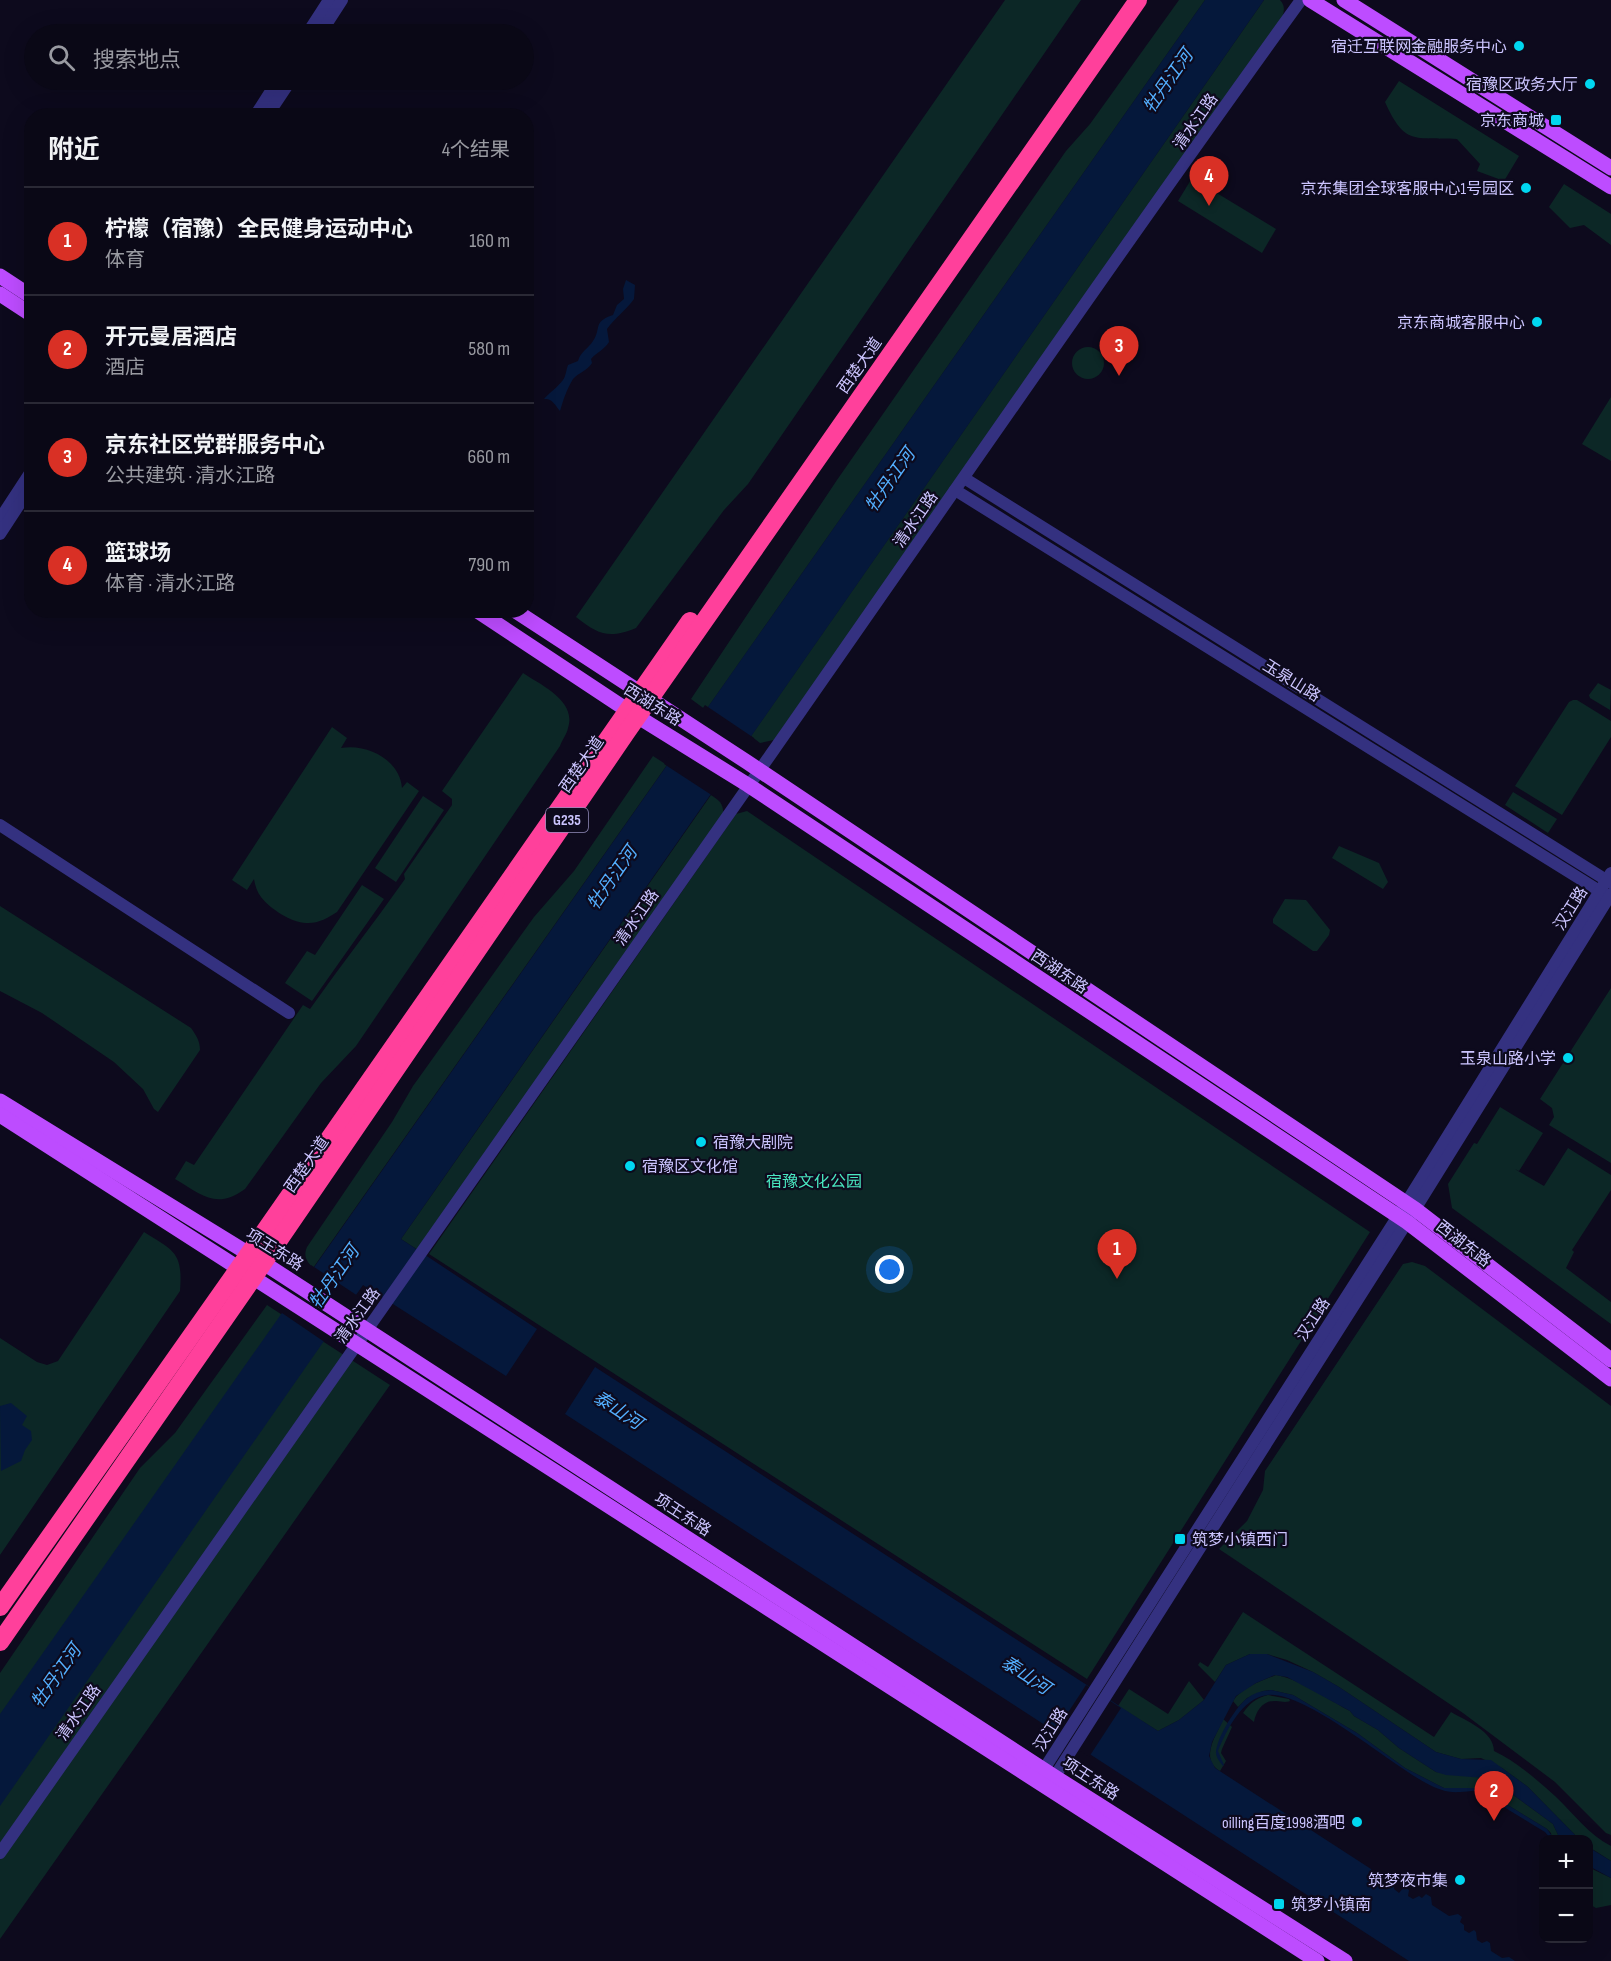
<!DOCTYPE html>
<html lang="zh">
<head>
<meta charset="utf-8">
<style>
  :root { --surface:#0a0816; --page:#181623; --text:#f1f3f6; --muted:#999aa1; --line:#2a2935; --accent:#d93025 }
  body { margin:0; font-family:"Sofia Sans Condensed","Noto Sans SC",sans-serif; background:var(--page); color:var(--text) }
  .controls { position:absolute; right:18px; bottom:18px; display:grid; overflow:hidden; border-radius:12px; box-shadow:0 6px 24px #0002 }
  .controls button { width:54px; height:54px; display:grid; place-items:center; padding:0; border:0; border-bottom:2px solid var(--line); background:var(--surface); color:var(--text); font:30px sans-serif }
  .you { position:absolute; left:890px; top:1270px; width:21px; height:21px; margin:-15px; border:4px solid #fff; border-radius:50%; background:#1a73e8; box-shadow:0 0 0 9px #1a73e833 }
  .badge { display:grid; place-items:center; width:39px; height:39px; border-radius:50%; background:var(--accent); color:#fff; font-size:20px; font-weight:700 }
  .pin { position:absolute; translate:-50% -50px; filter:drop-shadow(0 2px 3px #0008) }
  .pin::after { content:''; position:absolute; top:32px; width:21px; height:18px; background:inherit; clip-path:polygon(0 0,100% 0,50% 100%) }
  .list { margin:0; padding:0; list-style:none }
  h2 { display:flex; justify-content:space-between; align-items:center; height:78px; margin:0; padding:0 24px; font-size:26px }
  h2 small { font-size:20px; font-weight:400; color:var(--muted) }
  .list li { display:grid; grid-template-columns:39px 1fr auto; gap:18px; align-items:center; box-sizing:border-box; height:108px; padding:0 24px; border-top:2px solid var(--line) }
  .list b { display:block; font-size:22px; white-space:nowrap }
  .list p { margin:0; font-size:20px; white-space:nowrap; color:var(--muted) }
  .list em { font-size:20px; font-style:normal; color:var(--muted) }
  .icon { flex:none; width:33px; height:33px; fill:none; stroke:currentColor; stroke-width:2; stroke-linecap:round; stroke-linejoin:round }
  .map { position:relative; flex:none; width:1611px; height:1961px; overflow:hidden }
  .search { position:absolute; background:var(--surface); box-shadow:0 6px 24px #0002; left:24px; top:24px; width:510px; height:66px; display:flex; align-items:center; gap:15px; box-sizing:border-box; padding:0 21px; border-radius:33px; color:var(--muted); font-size:22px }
  .panel { position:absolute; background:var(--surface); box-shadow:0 6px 24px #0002; left:24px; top:108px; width:510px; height:510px; border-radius:24px }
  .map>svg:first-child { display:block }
</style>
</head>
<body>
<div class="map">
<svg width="1611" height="1961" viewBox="0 0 1611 1961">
  <rect width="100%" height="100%" fill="#0d0a1d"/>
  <g fill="#0c2726">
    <path d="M1005,0H1081L748,484L724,510L636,628C609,639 599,635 576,617Z"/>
    <polygon points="1179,0 1205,0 706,710 691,699 837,480 1066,151 1090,124"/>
    <path d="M1264,0H1280C1287,7 1283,15 1280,24L774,740L760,743L751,736Z"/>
    <path d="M1399,81L1519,156L1504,181L1477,171L1480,164L1457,139C1414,137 1405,146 1385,102Z"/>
    <polygon points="1192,178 1276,229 1262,253 1178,201"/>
    <polygon points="1564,184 1611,214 1611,245 1584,225 1570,228 1549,207"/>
    <circle cx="1088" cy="363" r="16"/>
    <polygon points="1611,397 1611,461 1582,444"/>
    <path d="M523,673C541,685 577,701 568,728C567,734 562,740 560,746L356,1046L321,1083L245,1189C216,1210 202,1195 175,1179L186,1161L194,1165L303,1005L310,1009C341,965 374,923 405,879L404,874L452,805V799L442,791Z"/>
    <polygon points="1598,683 1611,690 1610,710 1590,698 1589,695"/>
    <polygon points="1573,700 1577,700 1611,721 1611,737 1562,815 1515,786 1569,702"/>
    <path d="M332,727L347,738L341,748C367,743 400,760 402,788L407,782L419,791L337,912C328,918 317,924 306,923C292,923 269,908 261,897C257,892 255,885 254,879L247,890L232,880Z"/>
    <path d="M653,756L667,765L313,1268C307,1261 303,1257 307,1247L392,1122L413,1086L534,917L574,871Z"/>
    <polygon points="1513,792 1557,819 1548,833 1505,805"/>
    <path d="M711,795C720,801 724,804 723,816L418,1250L401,1239Z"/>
    <polygon points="423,796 444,810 396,882 375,868"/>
    <polygon points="747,811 1370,1232 1087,1679 429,1254 736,814"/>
    <polygon points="1339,846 1379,863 1388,882 1383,889 1332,858"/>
    <polygon points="362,885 384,899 312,1001 285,983 307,951 315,955"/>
    <polygon points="1285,899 1306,900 1330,930 1329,935 1317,951 1313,951 1273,923 1273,919"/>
    <path d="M0,906L191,1028C196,1035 200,1041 200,1050L158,1112L154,1109L143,1089L114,1062L42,1013L0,991Z"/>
    <polygon points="1611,988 1611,1163 1549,1125 1554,1117 1552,1108 1540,1099"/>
    <polygon points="1500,1107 1543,1133 1519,1171 1515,1169 1518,1171 1544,1186 1568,1148 1611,1175 1611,1190 1572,1250 1574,1252 1566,1268 1611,1302 1611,1324 1452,1208 1448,1184 1474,1143 1477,1144"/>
    <path d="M144,1232C174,1251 183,1252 180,1291L0,1555V1338L37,1362L47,1365L58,1361Z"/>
    <polygon points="1412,1262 1425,1266 1611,1406 1611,1835 1606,1833 1555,1782 1463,1713 1219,1549 1247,1521 1263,1490 1265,1471 1403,1264"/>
    <polygon points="267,1305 390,1385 0,1939 0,1673 140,1468 175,1433"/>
    <path d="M1243,1612L1434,1737L1451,1712C1466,1721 1494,1731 1494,1751C1516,1761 1537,1780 1555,1796C1574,1814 1588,1834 1611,1846V1861L1589,1847L1588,1840L1579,1839L1528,1787L1502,1768L1481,1758L1461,1759L1436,1752L1339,1687L1313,1672L1287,1660L1267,1654H1250L1226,1665L1215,1682L1198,1665L1200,1662L1208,1667Z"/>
    <path d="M1276,1675C1300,1679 1327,1699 1350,1711L1354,1716L1378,1730L1399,1748L1436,1772L1485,1778L1504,1788L1553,1824L1560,1839H1552L1551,1833L1547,1829L1480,1788H1444L1436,1784L1405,1768L1357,1733L1293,1695L1271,1690L1263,1691L1247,1698L1238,1707L1233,1701C1241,1688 1261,1681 1276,1675Z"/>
    <polygon points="1189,1681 1204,1700 1179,1720 1158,1731 1118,1706 1129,1689 1168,1714"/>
    <path d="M1268,1695L1289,1699L1290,1701C1284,1703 1282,1701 1276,1701C1263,1700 1256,1711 1254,1722L1243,1713C1250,1703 1256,1698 1268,1695Z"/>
    <path d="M1223,1719L1232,1727L1222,1749L1221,1753L1226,1761L1220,1771C1199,1758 1217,1735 1223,1719Z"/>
    <polygon points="1588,1867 1611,1878 1611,1905 1596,1908 1589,1904"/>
  </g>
  <g fill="#05183b">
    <polygon points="1205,0 1264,0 401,1239 537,1329 506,1376 363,1285 0,1806 0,1714"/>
    <path d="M626,280L635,285L634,299C627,309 614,319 607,329L609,342C604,350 597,352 591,359L592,363C587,371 578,373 573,379C566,391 564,398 560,411C555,405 552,398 544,399C550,392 557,388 563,380C566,376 566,370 568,365L578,361C581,351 588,349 593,341C602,328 592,322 613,315L617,305L624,299L623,289Z"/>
    <polygon points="595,1367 1158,1731 1179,1720 1204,1700 1226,1665 1250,1654 1267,1654 1313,1672 1339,1687 1436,1752 1461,1759 1491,1760 1528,1787 1579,1839 1560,1839 1553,1824 1504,1788 1485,1778 1446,1775 1436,1772 1399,1748 1378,1730 1354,1716 1350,1711 1287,1677 1275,1675 1256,1683 1236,1696 1212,1742 1209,1756 1215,1768 1371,1869 1373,1877 1384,1883 1391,1882 1394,1884 1394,1889 1399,1893 1404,1887 1409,1890 1408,1896 1413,1899 1419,1896 1422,1898 1426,1894 1431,1897 1432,1905 1449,1916 1458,1914 1462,1917 1460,1922 1464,1925 1464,1930 1469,1933 1474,1930 1476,1932 1477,1940 1482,1943 1487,1941 1490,1943 1491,1951 1502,1958 1509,1957 1515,1961 1409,1961 565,1414"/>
    <polygon points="11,1403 27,1416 22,1425 31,1431 32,1440 25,1450 21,1461 1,1471 0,1406"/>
    <path d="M1271,1690L1293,1695L1357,1733L1405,1768L1436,1784L1444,1788H1480L1547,1829L1554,1839H1551L1545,1832C1528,1822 1511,1811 1494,1801C1489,1798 1484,1793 1478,1791C1473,1790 1466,1792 1460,1792C1447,1793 1437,1789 1426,1783C1390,1764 1304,1690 1267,1695C1242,1698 1226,1731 1218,1751L1224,1765L1223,1766C1220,1762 1217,1759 1216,1754C1215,1740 1237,1704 1249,1697C1256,1692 1263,1691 1271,1690Z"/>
    <polygon points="1588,1847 1611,1861 1611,1878 1589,1866"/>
  </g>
  <g fill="#0d0a1d">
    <polygon points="705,705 754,738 713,796 664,764"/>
    <polygon points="311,1265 358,1296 326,1343 279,1311"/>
    <polygon points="1086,1685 1121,1708 1089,1757 1054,1734"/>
  </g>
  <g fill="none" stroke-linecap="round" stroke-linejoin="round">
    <g stroke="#343180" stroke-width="12">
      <polyline points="307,34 329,0"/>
      <polyline points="320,34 342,0"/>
      <polyline points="255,116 278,80"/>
      <polyline points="267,116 291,80"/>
      <polyline points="964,478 1611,883"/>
      <polyline points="955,490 1606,895"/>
      <polyline points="0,519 32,470"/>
      <polyline points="0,534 32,485"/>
      <polyline points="0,825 289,1013"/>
      <polyline points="1039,1777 1398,1216 1611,873"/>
      <polyline points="1050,1784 1407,1222 1611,894"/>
      <path d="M0,1853C255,1486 514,1121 771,754C947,502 1121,249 1301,0"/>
    </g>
    <g stroke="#bd4cff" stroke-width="15">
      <polyline points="1310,0 1611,187"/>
      <polyline points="1344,0 1611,168"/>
      <polyline points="0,276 32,297"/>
      <polyline points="0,294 32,315"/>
      <polyline points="476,610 627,710 748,785 1407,1222 1611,1379"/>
      <polyline points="514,610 747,762 1415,1209 1611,1360"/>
      <polyline points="0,1101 262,1262 1055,1777 1345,1961"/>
      <polyline points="0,1115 1317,1961"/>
    </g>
    <g stroke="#ff409b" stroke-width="18">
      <polyline points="0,1607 239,1268 690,621"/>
      <polyline points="0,1642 253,1278 626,733 1138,0"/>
    </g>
  </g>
  <g fill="#00d7f0" stroke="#0d0a1d" stroke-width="2">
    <circle cx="1519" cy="46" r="6"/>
    <circle cx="1590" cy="84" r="6"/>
    <rect x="1550" y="114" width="12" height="12" rx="3"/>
    <circle cx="1526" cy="188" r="6"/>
    <circle cx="1537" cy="322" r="6"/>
    <circle cx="1568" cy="1058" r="6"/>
    <circle cx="701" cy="1142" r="6"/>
    <circle cx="630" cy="1166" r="6"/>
    <rect x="1174" y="1533" width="12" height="12" rx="3"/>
    <circle cx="1357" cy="1822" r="6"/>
    <circle cx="1460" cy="1880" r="6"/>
    <rect x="1273" y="1898" width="12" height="12" rx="3"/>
  </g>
  <g text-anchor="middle" stroke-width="4.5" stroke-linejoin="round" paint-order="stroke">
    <rect fill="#0d0a1d" stroke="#938dbb" stroke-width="1.5" x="546" y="808" width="42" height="24" rx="4.5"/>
    <g font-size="15" font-weight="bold" fill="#ccc5ff">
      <text x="567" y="825">G235</text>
    </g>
    <g font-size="16" fill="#ccc5ff" stroke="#0d0a1d" text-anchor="end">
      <text x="1507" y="52">宿迁互联网金融服务中心</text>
      <text x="1578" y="90">宿豫区政务大厅</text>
      <text x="1544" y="126">京东商城</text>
      <text x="1514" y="194">京东集团全球客服中心1号园区</text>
      <text x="1525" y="328">京东商城客服中心</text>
      <text x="1556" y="1064">玉泉山路小学</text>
      <text x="713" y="1148" text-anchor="start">宿豫大剧院</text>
      <text x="642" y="1172" text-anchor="start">宿豫区文化馆</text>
      <text x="1192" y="1545" text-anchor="start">筑梦小镇西门</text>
      <text x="1345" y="1828">oilling百度1998酒吧</text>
      <text x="1448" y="1886">筑梦夜市集</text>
      <text x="1291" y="1910" text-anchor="start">筑梦小镇南</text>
    </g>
    <g font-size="16" fill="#ccc5ff" stroke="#0d0a1d">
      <text transform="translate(1195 121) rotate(-55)" y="6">清水江路</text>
      <text transform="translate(859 365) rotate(-55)" y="6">西楚大道</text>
      <text transform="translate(915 519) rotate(-55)" y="6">清水江路</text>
      <text transform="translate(1292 680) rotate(32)" y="6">玉泉山路</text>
      <text transform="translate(653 704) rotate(32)" y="6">西湖东路</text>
      <text transform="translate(581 764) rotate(-55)" y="6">西楚大道</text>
      <text transform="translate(1570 908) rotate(-58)" y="6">汉江路</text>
      <text transform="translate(636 917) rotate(-55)" y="6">清水江路</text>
      <text transform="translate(1060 971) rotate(34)" y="6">西湖东路</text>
      <text transform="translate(306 1164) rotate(-55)" y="6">西楚大道</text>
      <text transform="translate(1464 1243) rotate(38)" y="6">西湖东路</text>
      <text transform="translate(275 1249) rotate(32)" y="6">项王东路</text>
      <text transform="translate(357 1315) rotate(-54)" y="6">清水江路</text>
      <text transform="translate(1312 1319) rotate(-57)" y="6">汉江路</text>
      <text transform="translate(683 1514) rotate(33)" y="6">项王东路</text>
      <text transform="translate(78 1712) rotate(-55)" y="6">清水江路</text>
      <text transform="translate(1050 1729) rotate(-58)" y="6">汉江路</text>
      <text transform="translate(1091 1778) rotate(33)" y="6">项王东路</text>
    </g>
    <g font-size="16" fill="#49e7c0" stroke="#0d0a1d">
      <text x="814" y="1187">宿豫文化公园</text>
    </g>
    <g font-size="18" font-style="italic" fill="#53afff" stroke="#0d0a1d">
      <text transform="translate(1168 81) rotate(-55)" y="6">牡丹江河</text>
      <text transform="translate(890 480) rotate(-55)" y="6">牡丹江河</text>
      <text transform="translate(612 878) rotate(-55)" y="6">牡丹江河</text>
      <text transform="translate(334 1277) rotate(-55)" y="6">牡丹江河</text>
      <text transform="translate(618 1410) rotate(33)" y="6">泰山河</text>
      <text transform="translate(1026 1675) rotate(33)" y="6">泰山河</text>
      <text transform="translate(56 1676) rotate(-55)" y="6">牡丹江河</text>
    </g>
  </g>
</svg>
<div class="controls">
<button>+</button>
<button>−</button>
</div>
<div class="you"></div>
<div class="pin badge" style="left:1117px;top:1279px">1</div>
<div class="pin badge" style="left:1494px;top:1821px">2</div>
<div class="pin badge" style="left:1119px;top:376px">3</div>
<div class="pin badge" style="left:1209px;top:206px">4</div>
<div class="search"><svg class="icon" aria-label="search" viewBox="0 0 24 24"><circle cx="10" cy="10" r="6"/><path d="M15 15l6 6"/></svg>搜索地点</div>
<section class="panel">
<h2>附近<small>4个结果</small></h2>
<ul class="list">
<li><span class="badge">1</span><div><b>柠檬（宿豫）全民健身运动中心</b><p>体育</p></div><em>160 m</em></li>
<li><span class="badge">2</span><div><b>开元曼居酒店</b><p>酒店</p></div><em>580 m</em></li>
<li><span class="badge">3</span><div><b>京东社区党群服务中心</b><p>公共建筑 · 清水江路</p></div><em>660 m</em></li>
<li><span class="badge">4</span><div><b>篮球场</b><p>体育 · 清水江路</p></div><em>790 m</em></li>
</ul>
</section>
</div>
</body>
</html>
